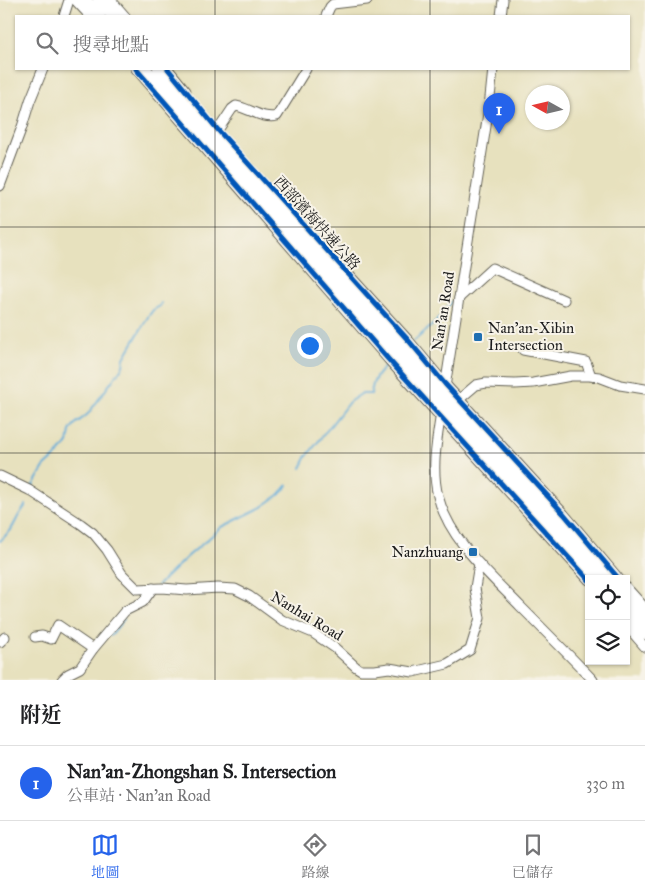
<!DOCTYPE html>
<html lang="zh-TW">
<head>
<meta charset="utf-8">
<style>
  :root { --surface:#fff; --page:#f2f2f2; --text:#202124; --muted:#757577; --line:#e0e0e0; --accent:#2563eb }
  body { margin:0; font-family:"IM FELL Great Primer","Noto Serif TC",serif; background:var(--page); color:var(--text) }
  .controls { position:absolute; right:15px; bottom:15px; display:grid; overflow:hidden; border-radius:0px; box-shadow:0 1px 4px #0004 }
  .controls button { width:45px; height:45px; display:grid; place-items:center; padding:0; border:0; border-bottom:1px solid var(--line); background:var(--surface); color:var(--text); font:25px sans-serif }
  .compass { position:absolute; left:525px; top:85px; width:45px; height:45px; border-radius:50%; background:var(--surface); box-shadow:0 1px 4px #0004; rotate:278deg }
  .you { position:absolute; left:309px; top:345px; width:18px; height:18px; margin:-12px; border:4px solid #fff; border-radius:50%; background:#1a73e8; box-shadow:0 0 0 8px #1a73e833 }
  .badge { display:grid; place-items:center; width:32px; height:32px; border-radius:50%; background:var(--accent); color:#fff; font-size:16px; font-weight:700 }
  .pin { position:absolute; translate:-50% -41px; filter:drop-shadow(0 1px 2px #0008) }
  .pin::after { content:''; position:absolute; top:26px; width:18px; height:15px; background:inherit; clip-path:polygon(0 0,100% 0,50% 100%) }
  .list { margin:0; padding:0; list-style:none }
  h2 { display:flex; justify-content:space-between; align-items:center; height:65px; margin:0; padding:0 20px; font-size:21px }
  h2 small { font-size:16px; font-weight:400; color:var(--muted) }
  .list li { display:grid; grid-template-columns:32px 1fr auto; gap:15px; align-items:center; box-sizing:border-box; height:75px; padding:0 20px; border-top:1px solid var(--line) }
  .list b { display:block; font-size:19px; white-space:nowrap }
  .list p { margin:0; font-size:16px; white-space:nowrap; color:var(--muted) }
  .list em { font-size:16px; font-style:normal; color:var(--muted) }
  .icon { flex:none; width:28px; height:28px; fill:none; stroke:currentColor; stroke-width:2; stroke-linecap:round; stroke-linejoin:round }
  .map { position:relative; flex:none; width:645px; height:680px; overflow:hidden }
  .search { position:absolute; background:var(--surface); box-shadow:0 1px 4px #0004; left:15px; right:15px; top:15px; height:55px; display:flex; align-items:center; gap:12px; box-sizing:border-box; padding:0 18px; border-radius:0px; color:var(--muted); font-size:19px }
  .sheet { height:140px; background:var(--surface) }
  nav { display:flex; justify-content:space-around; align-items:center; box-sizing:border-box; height:70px; border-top:1px solid var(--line); background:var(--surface); font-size:14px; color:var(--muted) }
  nav a { display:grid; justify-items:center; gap:2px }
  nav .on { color:var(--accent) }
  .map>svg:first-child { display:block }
</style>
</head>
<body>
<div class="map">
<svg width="645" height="680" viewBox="0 0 645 680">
  <rect width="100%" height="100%" fill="#f7f3e8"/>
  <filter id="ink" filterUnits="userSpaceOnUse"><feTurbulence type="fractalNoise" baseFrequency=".02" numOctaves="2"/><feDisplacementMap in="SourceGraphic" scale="10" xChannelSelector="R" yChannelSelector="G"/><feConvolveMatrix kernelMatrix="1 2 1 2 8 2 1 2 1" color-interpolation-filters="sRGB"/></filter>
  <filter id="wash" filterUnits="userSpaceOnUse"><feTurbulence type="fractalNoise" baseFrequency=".0096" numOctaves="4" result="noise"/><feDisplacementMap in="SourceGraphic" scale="20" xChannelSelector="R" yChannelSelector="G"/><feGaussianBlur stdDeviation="1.12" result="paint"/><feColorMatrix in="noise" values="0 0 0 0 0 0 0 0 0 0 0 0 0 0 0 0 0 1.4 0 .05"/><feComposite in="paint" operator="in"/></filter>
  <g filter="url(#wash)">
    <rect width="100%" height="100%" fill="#e7e1be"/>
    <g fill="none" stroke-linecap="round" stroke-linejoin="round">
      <g stroke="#60acd9" stroke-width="2">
        <polyline points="414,341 437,321 451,302"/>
        <path d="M301,468L307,456L349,402L361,394H371C373,379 377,374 388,364"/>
        <polyline points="32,487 44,467 55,457 68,443 70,431 74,425 88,414 123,366 124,358 148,317 153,310 160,306 161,303"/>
        <polyline points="0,541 11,530 19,515 26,505"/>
        <polyline points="158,585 187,557 222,527 260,508 279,495 288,485"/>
        <polyline points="110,636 124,619"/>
      </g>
    </g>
  </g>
  <g filter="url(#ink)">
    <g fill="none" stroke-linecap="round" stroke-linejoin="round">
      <defs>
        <g id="minor">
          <polyline points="75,0 90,16"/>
          <polyline points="111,0 125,16"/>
          <polyline points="64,16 69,0"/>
          <polyline points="326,16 330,7 333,4 367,0"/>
          <polyline points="501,16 503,0"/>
          <polyline points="136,69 388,359 589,580"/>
          <polyline points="168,69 186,91"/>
          <path d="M218,130L232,109L236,106C249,108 263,120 277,116L306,69"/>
          <polyline points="0,186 22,127 30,101 43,69"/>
          <polyline points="340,265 409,341 445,384 564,514 619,579"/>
          <polyline points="459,298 492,268 564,300"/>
          <polyline points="523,350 586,362 591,376"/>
          <polyline points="445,387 489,107 493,69"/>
          <polyline points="456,402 476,385 486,383 515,384 533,383 571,376 591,376 599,377 620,385 645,389"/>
          <path d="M441,413C437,439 431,469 438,496C449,540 490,575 521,607C545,631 569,655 593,680"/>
          <polyline points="0,476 29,490 81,524 93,533 107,550 122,574 137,589 162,588 187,590 218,588 235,589 249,596 282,620 313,633 335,648 356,667 361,670 375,670 389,668 413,672 447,664 470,650 480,618 475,588 479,564"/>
          <polyline points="626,587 645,608"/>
          <polyline points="626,625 645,647"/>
          <polyline points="35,637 42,636 51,639 58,625 93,649"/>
          <polyline points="0,642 5,637"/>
          <polyline points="62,680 68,674 80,668 93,649 125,611 143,602 153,588"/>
        </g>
        <g id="highway">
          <polyline points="85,0 99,16"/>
          <polyline points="99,0 113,16"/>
          <polyline points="626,598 645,620"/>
          <polyline points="626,612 645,633"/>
        </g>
      </defs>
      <use href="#minor" stroke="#636155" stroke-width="11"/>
      <use href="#highway" stroke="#636155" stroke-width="14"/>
      <use href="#minor" stroke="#fff" stroke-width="9"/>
      <use href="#highway" stroke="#fff" stroke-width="12"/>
      <defs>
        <g id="highway-bridge">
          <polyline points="145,69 550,528 597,579"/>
          <polyline points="159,69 609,579"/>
        </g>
      </defs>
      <use href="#highway-bridge" stroke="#636155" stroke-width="14" stroke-linecap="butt"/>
      <use href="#highway-bridge" stroke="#fff" stroke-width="12"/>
      <defs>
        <g id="cycleway">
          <polyline points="136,69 388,359 589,580"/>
          <polyline points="168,69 218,130 409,341 445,384 564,514 619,579"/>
        </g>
      </defs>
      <use href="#cycleway" stroke="#f7f3e8" stroke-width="8"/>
      <use href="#cycleway" stroke="#0057b8" stroke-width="5"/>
    </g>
  </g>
  <path fill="none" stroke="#1c1c1c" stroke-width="1" stroke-opacity="0.55" d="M215,0V16M430,0V16M215,69V680M430,69V680M0,227H645M0,453H645"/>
  <g fill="#1f6fb2" stroke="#f7f3e8" stroke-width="2">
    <rect x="473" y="332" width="10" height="10" rx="2.5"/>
    <rect x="468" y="547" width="10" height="10" rx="2.5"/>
  </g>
  <g text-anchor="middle" stroke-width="4" stroke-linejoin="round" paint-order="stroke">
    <g font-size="15" fill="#1c1c1c" stroke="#f7f3e8">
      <text transform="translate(317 223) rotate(48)" y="5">西部濱海快速公路</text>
      <text transform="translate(443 311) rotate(-81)" y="5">Nan'an Road</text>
      <text transform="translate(307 616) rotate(31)" y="5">Nanhai Road</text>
    </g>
    <g font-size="15" fill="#1c1c1c" stroke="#f7f3e8" text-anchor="start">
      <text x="488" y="333">Nan'an-Xibin<tspan x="488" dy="17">Intersection</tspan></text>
      <text x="463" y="557" text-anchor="end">Nanzhuang</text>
    </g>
  </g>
</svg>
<div class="controls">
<button><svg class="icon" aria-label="locate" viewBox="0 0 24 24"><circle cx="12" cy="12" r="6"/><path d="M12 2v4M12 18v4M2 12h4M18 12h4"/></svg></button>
<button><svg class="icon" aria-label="layers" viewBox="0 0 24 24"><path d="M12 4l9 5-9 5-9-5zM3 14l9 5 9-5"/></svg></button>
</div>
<svg class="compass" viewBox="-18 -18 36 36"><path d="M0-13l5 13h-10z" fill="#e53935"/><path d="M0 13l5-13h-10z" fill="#757577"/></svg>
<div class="you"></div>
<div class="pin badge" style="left:499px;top:134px">1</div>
<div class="search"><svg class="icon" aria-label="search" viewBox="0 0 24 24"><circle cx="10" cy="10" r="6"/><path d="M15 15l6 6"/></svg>搜尋地點</div>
</div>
<section class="sheet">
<h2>附近<small></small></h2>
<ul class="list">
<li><span class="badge">1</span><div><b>Nan'an-Zhongshan S. Intersection</b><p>公車站 · Nan'an Road</p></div><em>330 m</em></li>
</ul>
</section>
<nav>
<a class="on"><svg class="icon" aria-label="map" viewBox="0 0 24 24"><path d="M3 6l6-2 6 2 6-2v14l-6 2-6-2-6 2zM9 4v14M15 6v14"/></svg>地圖</a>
<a><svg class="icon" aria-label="directions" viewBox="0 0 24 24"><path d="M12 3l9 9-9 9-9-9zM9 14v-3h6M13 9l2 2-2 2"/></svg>路線</a>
<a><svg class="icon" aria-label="saved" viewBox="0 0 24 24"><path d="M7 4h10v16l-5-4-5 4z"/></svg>已儲存</a>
</nav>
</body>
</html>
